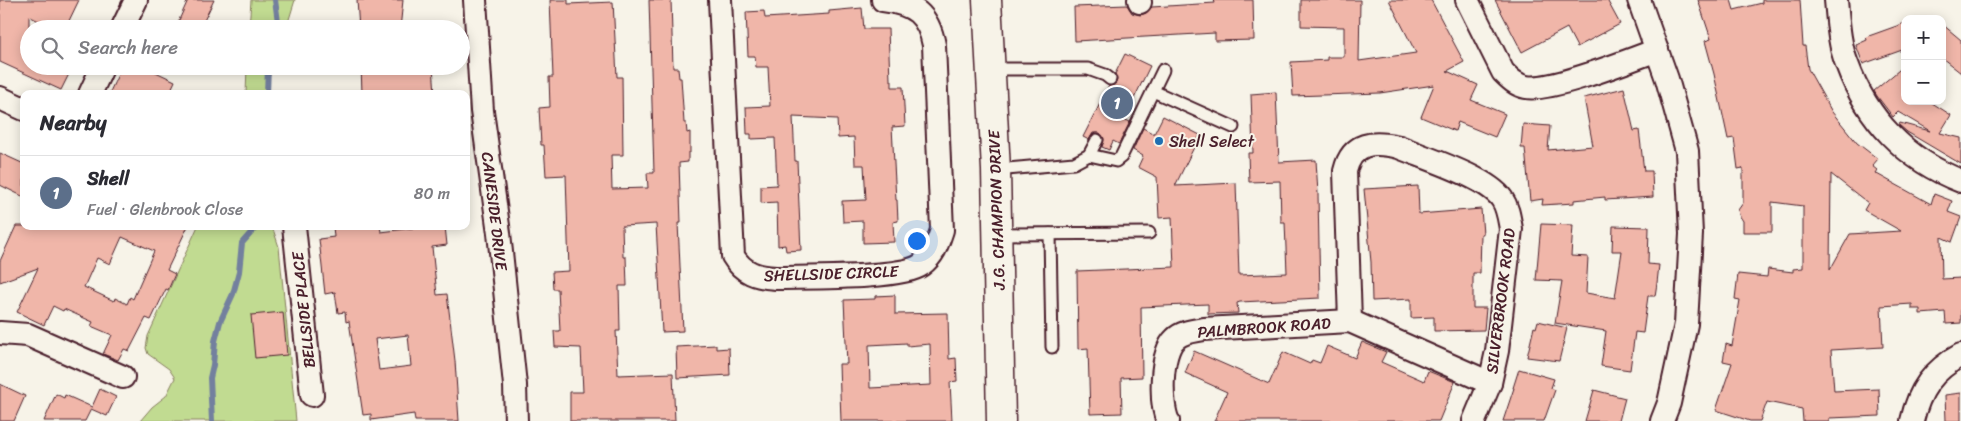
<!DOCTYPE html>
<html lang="en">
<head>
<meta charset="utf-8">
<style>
  :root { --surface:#fff; --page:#f7f7f7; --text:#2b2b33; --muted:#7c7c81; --line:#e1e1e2; --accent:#1f6fb2 }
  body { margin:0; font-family:Sriracha,sans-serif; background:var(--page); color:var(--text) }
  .controls { position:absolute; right:15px; top:15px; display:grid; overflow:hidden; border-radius:10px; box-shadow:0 2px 12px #0003 }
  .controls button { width:45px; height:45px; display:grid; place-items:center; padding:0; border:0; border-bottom:1px solid var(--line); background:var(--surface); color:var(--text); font:25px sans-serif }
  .you { position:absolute; left:916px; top:240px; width:18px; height:18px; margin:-12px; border:4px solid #fff; border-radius:50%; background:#1a73e8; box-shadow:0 0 0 8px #1a73e833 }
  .badge { display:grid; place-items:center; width:32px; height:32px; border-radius:50%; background:var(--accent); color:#fff; font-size:16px; font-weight:700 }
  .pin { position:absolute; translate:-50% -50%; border:2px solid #fff; box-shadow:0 1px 5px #0006 }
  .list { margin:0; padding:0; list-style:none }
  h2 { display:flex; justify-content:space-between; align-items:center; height:65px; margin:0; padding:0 20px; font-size:21px }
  h2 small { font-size:16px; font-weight:400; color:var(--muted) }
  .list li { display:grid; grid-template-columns:32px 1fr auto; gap:15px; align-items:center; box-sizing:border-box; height:75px; padding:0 20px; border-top:1px solid var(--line) }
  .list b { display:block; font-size:19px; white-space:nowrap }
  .list p { margin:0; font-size:16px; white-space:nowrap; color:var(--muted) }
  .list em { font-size:16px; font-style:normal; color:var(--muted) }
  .icon { flex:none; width:28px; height:28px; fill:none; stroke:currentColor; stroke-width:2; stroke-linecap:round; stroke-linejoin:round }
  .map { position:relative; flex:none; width:1961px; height:421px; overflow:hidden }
  .search { position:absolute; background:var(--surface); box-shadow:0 2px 12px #0003; left:20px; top:20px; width:450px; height:55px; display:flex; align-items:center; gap:12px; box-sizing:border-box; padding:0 18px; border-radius:28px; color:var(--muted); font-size:19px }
  .panel { position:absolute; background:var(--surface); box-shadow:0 2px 12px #0003; left:20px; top:90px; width:450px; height:140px; border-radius:10px }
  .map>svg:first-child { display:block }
</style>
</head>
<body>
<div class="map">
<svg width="1961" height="421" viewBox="0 0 1961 421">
  <rect width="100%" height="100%" fill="#f7f3e8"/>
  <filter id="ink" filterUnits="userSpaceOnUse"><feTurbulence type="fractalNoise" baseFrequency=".02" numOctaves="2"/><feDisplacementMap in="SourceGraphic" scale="10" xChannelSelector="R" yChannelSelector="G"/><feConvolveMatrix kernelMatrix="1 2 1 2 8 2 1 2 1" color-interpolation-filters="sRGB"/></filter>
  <g filter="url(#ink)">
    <g fill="#c1db91" stroke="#867d5e">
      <polygon points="251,0 295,0 286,29 249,29"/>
      <polygon points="247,66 273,66 264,94 246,94"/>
      <polygon points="198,226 272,226 279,247 296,421 140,421 152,407 166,396 175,378 169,369 148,354 146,348 148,336"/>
    </g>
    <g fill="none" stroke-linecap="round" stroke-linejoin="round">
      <g stroke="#73809e" stroke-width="6">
        <polyline points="275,0 279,29"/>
        <polyline points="267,94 268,66"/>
        <polyline points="212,421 210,378 213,365 215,341 220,322 233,294 239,272 242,243 257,226"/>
      </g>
    </g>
    <g fill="#f0b6a9" stroke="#4a1f2b" fill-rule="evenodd">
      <polygon points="0,0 79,0 65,29 54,29 29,16 29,66 73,66 61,90 0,62"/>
      <polygon points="188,0 214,0 200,29 175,29"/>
      <polygon points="357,0 403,0 400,29 359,29"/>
      <polygon points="550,0 568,0 568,4 613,2 617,77 622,77 623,155 611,155 612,189 648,188 647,173 654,173 649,0 671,0 673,68 678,68 679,78 681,78 684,123 686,123 687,133 690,132 690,153 688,153 688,162 679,163 681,223 678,223 683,331 662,332 656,224 622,226 623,257 626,257 627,286 619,286 620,331 616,331 618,375 673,373 675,421 570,421 570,392 583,392 581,348 555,347 554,331 560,331 558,289 553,289 552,272 569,271 566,175 546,176 544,145 541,145 539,108 550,107 549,77 553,77"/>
      <polygon points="1214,0 1253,0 1254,40 1215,41 1215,33 1075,41 1074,7 1127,5 1132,13 1140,15 1146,13 1152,7 1215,3"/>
      <polygon points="1301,0 1360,0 1359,61 1416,53 1389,0 1431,0 1464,62 1447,71 1478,85 1471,100 1505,114 1495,137 1458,122 1455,131 1421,117 1434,85 1380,93 1293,96 1291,62 1327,60 1327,57 1344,57 1344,27 1301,26"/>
      <polygon points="1495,0 1607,0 1620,24 1577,47 1567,28 1522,52"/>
      <path d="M1698,0H1731L1734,10L1762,3V0H1800L1803,46H1805L1808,69L1832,112L1857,143L1878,159L1872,166L1877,170L1875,173L1931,204L1934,194L1952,201L1948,212L1961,217L1952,242L1941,237L1942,279L1961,278V323L1946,324L1945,312L1920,314V309H1912V304L1881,306L1883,347L1831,350L1834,391L1879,389L1880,416L1829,418V421H1803L1802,409L1767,402L1760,421H1750L1716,410L1732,363L1723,361L1726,344L1732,346L1740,300L1735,299L1738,274L1767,277L1768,269L1793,272V269L1803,268V206L1772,202V232H1743V221L1739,215L1738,210L1743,203V168L1738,169L1734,138L1728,139L1714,74L1705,41L1711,39ZM1831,174L1868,203L1864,210L1901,231L1850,234L1830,270Z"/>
      <polygon points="862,8 864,29 888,29 890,80 892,80 892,87 903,87 905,126 892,127 896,200 897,200 898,221 893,222 894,242 863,243 863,221 843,222 842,201 866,200 864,165 855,165 854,137 838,138 837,119 793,117 795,161 797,161 801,250 786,251 785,245 778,246 777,202 761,203 761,186 777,185 775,138 751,139 751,134 747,134 746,107 770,106 768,67 756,67 755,56 748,56 746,12 764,11 765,18 829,14 829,11"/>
      <polygon points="1905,23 1905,49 1863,64 1856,45 1867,40 1866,37"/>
      <polygon points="1942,24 1961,40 1961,73 1942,58"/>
      <polygon points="1125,54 1150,66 1124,119 1130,122 1119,144 1113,141 1109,150 1102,147 1104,139 1100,133 1093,133 1089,140 1083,137 1109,86 1116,83 1117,80 1115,74"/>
      <polygon points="1905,65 1905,101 1929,101 1951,115 1940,133 1961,138 1961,164 1907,132 1899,125 1900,123 1930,131 1898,112 1893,117 1877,96 1874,91"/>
      <polygon points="122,66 143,66 175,81 169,94 109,94"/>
      <polygon points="361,66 433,66 435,94 406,94 406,90 362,93"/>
      <polygon points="1624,88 1634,131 1639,130 1644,171 1652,171 1653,197 1605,200 1605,197 1574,200 1574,203 1542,205 1543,199 1530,201 1525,148 1521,148 1523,124 1550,126 1548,150 1593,146 1584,98"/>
      <polygon points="1276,92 1279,162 1316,160 1318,194 1320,298 1240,302 1237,303 1238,313 1208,314 1208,304 1141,307 1142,377 1121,378 1122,413 1090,414 1088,348 1078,349 1077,271 1174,267 1172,217 1159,218 1157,177 1138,167 1143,156 1133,150 1143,128 1154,134 1163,116 1200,135 1175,186 1236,183 1239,275 1287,273 1285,222 1281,222 1280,181 1249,182 1248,153 1253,153 1251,94"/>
      <polygon points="0,153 24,164 24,197 0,185"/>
      <polygon points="1418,186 1419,214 1481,209 1483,234 1481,234 1480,273 1473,273 1473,308 1486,308 1484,330 1434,331 1434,317 1411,318 1411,299 1372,301 1371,262 1364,189"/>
      <polygon points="1541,224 1573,225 1571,256 1588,257 1586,293 1615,298 1622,251 1612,251 1613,226 1649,227 1648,264 1659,265 1657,283 1655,296 1648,296 1643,333 1635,332 1630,370 1601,366 1606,331 1555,323 1562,281 1536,280"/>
      <path d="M16,226H188L167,270L175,274L168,290L166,289L151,320L146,318L129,351L124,349L118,360L103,354L112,335L91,326L93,322L64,309L63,311L53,306L44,325L17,312L38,268L0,282V261ZM122,237L154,251L133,299L130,297L127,304L115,298L114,301L84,287L97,258L110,264Z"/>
      <path d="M333,226H380L381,232L414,228V226H445L447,245L432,247L437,295L447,294L455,361L459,421H415L414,414L371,420V414L363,415L349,321L346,322L345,312L338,313L335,292L325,294L319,239L334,237ZM408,335L411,366L379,370L375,339Z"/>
      <path d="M895,295V314L948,313L949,359L956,358L957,381L950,382L952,421H841L839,364H847L844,300L875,299V296ZM907,343V346L930,344L931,385L870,388L869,345Z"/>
      <polygon points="283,312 287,355 255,358 251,315"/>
      <polygon points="1538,321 1567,328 1559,361 1527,357 1534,327 1536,328"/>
      <polygon points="1362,342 1386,352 1381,362 1424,381 1428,371 1455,382 1439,421 1214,421 1227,392 1185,373 1194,351 1269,384 1283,352 1310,364 1312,360 1320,363 1327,346 1355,358"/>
      <polygon points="716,345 716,349 729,348 730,375 677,378 676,347"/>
      <polygon points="1519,369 1554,379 1551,388 1555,390 1544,421 1503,421 1514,388 1513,388"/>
      <polygon points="0,384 25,396 14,421 0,421"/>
      <polygon points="100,389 116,397 107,416 91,409"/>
      <polygon points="1594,390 1625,398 1619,421 1585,421"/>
      <polygon points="1961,393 1961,421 1946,421 1945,395"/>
      <polygon points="56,394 64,398 65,395 92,407 85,421 44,421"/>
    </g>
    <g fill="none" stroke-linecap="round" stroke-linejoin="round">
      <defs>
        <g id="service">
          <polyline points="991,69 1088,69 1105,75 1110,79"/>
          <polyline points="1153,91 1233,127"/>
          <polyline points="1089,155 1116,161 1121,157 1163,70"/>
          <polyline points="996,170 1074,163 1089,155 1097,140"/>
          <polyline points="998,234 1149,233"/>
          <polyline points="1050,234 1052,347"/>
        </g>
        <g id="minor">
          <polyline points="475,0 482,111 499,233 515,385 516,421"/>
          <path d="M720,0L733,256C743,273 757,277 776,278C805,277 902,279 921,265C934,255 937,245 942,230L934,45C928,14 914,4 883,0"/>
          <polyline points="1139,0 1140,2"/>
          <path d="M1467,0L1503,72C1510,79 1516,85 1526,87C1550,92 1630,60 1657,50"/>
          <polyline points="1639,0 1667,79 1687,151 1691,234 1686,324 1669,403 1662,421"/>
          <path d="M1836,0C1838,21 1839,44 1847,64C1867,119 1906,160 1961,181"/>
          <polyline points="122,29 136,0"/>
          <polyline points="90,94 103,66"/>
          <polyline points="0,98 24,109"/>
          <polyline points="294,226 312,395"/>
          <path d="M1350,321L1345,171C1352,142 1373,141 1399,147C1425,158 1487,177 1502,199C1508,208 1509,218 1511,229L1497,351L1490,383L1474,421"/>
          <polyline points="0,333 28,335 123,377"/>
          <path d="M1168,421C1160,404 1160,353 1175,339C1183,331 1195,331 1204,329L1350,321L1490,383"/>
          <path d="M1912,421C1919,390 1933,370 1961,355"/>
        </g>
        <polyline id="secondary" points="987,0 996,170 1001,421"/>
      </defs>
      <use href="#service" stroke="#4a1f2b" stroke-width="15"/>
      <use href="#minor" stroke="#4a1f2b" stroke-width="26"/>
      <use href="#secondary" stroke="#4a1f2b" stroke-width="31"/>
      <use href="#service" stroke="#f7f3e8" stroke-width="11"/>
      <use href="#minor" stroke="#f7f3e8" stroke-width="22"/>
      <use href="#secondary" stroke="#f7f3e8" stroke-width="28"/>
    </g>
  </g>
  <circle fill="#1f6fb2" stroke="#f7f3e8" stroke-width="2" cx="1159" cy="141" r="5"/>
  <g text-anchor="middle" stroke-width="4" stroke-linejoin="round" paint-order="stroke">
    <g font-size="16" fill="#4a1f2b" stroke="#f7f3e8" text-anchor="start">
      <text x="1169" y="147">Shell Select</text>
    </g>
    <g font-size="16" fill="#4a1f2b" stroke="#f7f3e8">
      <text transform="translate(996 210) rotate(-92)" y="6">J.G. CHAMPION DRIVE</text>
      <text transform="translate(495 211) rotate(83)" y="6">CANESIDE DRIVE</text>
      <text transform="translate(831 273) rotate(-2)" y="6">SHELLSIDE CIRCLE</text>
      <text transform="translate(1500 301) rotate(-83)" y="6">SILVERBROOK ROAD</text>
      <text transform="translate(303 310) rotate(-96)" y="6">BELLSIDE PLACE</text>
      <text transform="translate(1264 327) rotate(-4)" y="6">PALMBROOK ROAD</text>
    </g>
  </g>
</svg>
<div class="controls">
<button>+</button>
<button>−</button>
</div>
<div class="you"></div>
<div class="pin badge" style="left:1117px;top:103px;background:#5c6f8a">1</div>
<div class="search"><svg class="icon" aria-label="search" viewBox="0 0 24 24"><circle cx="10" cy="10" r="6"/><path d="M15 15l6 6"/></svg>Search here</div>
<section class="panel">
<h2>Nearby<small></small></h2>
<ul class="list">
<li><span class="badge" style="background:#5c6f8a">1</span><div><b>Shell</b><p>Fuel · Glenbrook Close</p></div><em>80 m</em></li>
</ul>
</section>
</div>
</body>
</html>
